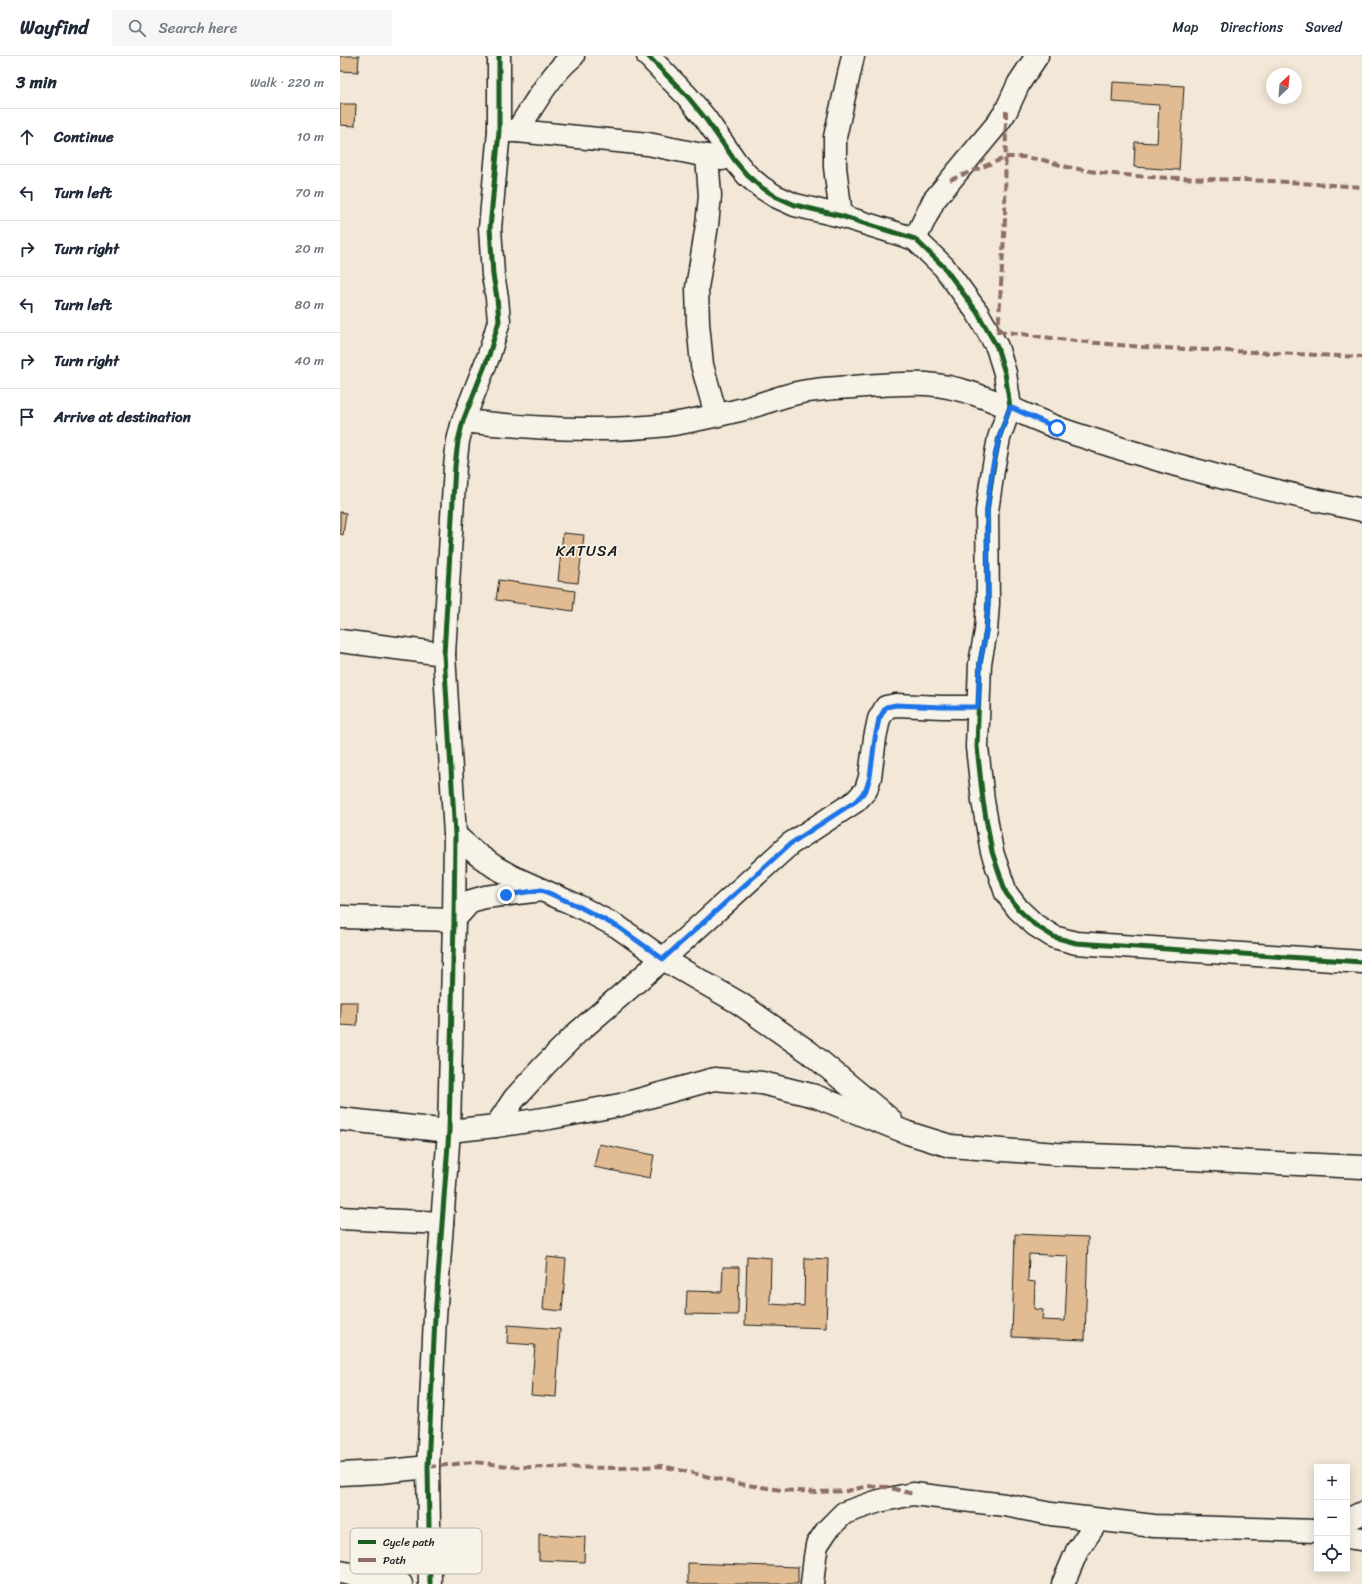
<!DOCTYPE html>
<html lang="en">
<head>
<meta charset="utf-8">
<style>
  :root { --surface:#fff; --page:#f6f6f7; --text:#1f2937; --muted:#747a83; --line:#e0e1e3 }
  body { margin:0; font-family:Sriracha,sans-serif; background:var(--page); color:var(--text) }
  .controls { position:absolute; right:12px; bottom:12px; display:grid; overflow:hidden; border-radius:0px; box-shadow:0 2px 10px #0003 }
  .controls button { width:36px; height:36px; display:grid; place-items:center; padding:0; border:0; border-bottom:1px solid var(--line); background:var(--surface); color:var(--text); font:20px sans-serif }
  .compass { position:absolute; left:926px; top:12px; width:36px; height:36px; border-radius:50%; background:var(--surface); box-shadow:0 2px 10px #0003; rotate:26deg }
  .stop { position:absolute; width:12px; height:12px; margin:-9px; border:3px solid #1a73e8; border-radius:50%; background:#fff }
  .stop.end { background:#1a73e8; border-color:#fff; box-shadow:0 1px 4px #0008 }
  .list { margin:0; padding:0; list-style:none }
  h2 { display:flex; justify-content:space-between; align-items:center; height:52px; margin:0; padding:0 16px; font-size:17px }
  h2 small { font-size:13px; font-weight:400; color:var(--muted) }
  .list li { display:grid; grid-template-columns:26px 1fr auto; gap:12px; align-items:center; box-sizing:border-box; height:56px; padding:0 16px; border-top:1px solid var(--line) }
  .list b { display:block; font-size:15px; white-space:nowrap }
  .list em { font-size:13px; font-style:normal; color:var(--muted) }
  .icon { flex:none; width:22px; height:22px; fill:none; stroke:currentColor; stroke-width:2; stroke-linecap:round; stroke-linejoin:round }
  .map { position:relative; flex:none; width:1022px; height:1528px; overflow:hidden }
  header { display:flex; align-items:center; gap:24px; box-sizing:border-box; height:56px; padding:0 20px; background:var(--surface); border-bottom:1px solid var(--line) }
  header strong { font-size:19px }
  nav { display:flex; gap:22px; margin-inline-start:auto; font-size:14px }
  .search { width:280px; height:36px; background:var(--page); display:flex; align-items:center; gap:10px; box-sizing:border-box; padding:0 14px; border-radius:0px; color:var(--muted); font-size:15px }
  main { display:flex }
  aside { flex:1; background:var(--surface) }
  .map>svg:first-child { display:block }
</style>
</head>
<body>
<header>
<strong>Wayfind</strong>
<div class="search"><svg class="icon" aria-label="search" viewBox="0 0 24 24"><circle cx="10" cy="10" r="6"/><path d="M15 15l6 6"/></svg>Search here</div>
<nav><a>Map</a><a>Directions</a><a>Saved</a></nav>
</header>
<main>
<aside>
<h2>3 min<small>Walk · 220 m</small></h2>
<ul class="list">
<li><svg class="icon" aria-label="ahead" viewBox="0 0 24 24"><path d="M12 20V5M6 11l6-6 6 6"/></svg><div><b>Continue</b></div><em>10 m</em></li>
<li><svg class="icon" aria-label="left" viewBox="0 0 24 24"><path d="M17 20v-9H6M10 6l-5 5 5 5"/></svg><div><b>Turn left</b></div><em>70 m</em></li>
<li><svg class="icon" aria-label="right" viewBox="0 0 24 24"><path d="M7 20v-9h11M14 6l5 5-5 5"/></svg><div><b>Turn right</b></div><em>20 m</em></li>
<li><svg class="icon" aria-label="left" viewBox="0 0 24 24"><path d="M17 20v-9H6M10 6l-5 5 5 5"/></svg><div><b>Turn left</b></div><em>80 m</em></li>
<li><svg class="icon" aria-label="right" viewBox="0 0 24 24"><path d="M7 20v-9h11M14 6l5 5-5 5"/></svg><div><b>Turn right</b></div><em>40 m</em></li>
<li><svg class="icon" aria-label="arrive" viewBox="0 0 24 24"><path d="M6 21V4h12l-3 4 3 4H6"/></svg><div><b>Arrive at destination</b></div></li>
</ul>
</aside>
<div class="map">
<svg width="1022" height="1528" viewBox="0 0 1022 1528">
  <rect width="100%" height="100%" fill="#f3e8d7"/>
  <filter id="ink" filterUnits="userSpaceOnUse"><feTurbulence type="fractalNoise" baseFrequency=".025" numOctaves="2"/><feDisplacementMap in="SourceGraphic" scale="8" xChannelSelector="R" yChannelSelector="G"/><feConvolveMatrix kernelMatrix="1 2 1 2 8 2 1 2 1" color-interpolation-filters="sRGB"/></filter>
  <g filter="url(#ink)">
    <g fill="#e1bc92" stroke="#1c1c1c" fill-rule="evenodd">
      <polygon points="0,0 19,0 18,16 0,15"/>
      <polygon points="773,26 844,30 839,114 794,111 795,86 817,87 819,49 772,46"/>
      <polygon points="0,48 16,48 15,70 0,69"/>
      <polygon points="0,456 6,457 3,479 0,478"/>
      <polygon points="223,477 244,479 238,527 218,525"/>
      <polygon points="159,524 235,535 233,555 156,544"/>
      <polygon points="0,946 18,946 17,970 0,969"/>
      <polygon points="259,1088 314,1099 310,1122 254,1111"/>
      <path d="M675,1178L748,1181L745,1284L672,1281ZM689,1198L728,1200L725,1265L702,1264L703,1254L694,1253L695,1226L688,1225Z"/>
      <polygon points="407,1200 431,1202 430,1248 464,1250 465,1202 488,1203 486,1272 405,1269"/>
      <polygon points="207,1201 226,1203 222,1255 203,1253"/>
      <polygon points="383,1211 399,1211 398,1259 346,1258 347,1235 382,1236"/>
      <polygon points="168,1269 220,1273 216,1341 191,1339 195,1289 167,1287"/>
      <polygon points="199,1478 245,1481 244,1506 199,1504"/>
      <polygon points="348,1507 458,1511 458,1528 348,1528"/>
    </g>
    <g fill="none" stroke-linecap="round" stroke-linejoin="round">
      <defs>
        <g id="minor">
          <polyline points="308,0 347,40 365,62 396,106 407,119 421,131 435,140 455,149 501,160 575,183 604,211 637,256 657,291 665,317 670,351 659,382 653,414 647,455 648,547 646,575 640,607 637,691 643,745 652,796 666,837 678,853 695,869 714,881 736,887 1022,906"/>
          <polyline points="159,75 177,75 308,88 382,103"/>
          <path d="M177,75C194,49 209,20 233,0"/>
          <polyline points="367,100 370,140 367,169 357,232 358,267 362,309 376,359"/>
          <polyline points="501,160 495,111 495,81 513,0"/>
          <polyline points="575,183 594,144 658,67 666,55 679,27 697,0"/>
          <path d="M123,365C191,372 259,377 327,369C353,365 379,359 404,353C422,348 439,341 457,337C475,333 494,332 513,331C537,329 562,327 587,328C640,332 685,362 735,378C829,409 925,434 1022,454"/>
          <polyline points="0,585 104,598"/>
          <polyline points="115,779 138,799 155,811 173,821 238,850 278,871 323,903 399,947 469,996 551,1064"/>
          <polyline points="0,861 114,864 131,845 145,841 202,834"/>
          <polyline points="0,1063 109,1075 156,1070 210,1062 280,1049 374,1023 422,1027 475,1040 568,1077 610,1090 717,1098 809,1101 1022,1111"/>
          <polyline points="156,1070 174,1043 205,1009 237,977 323,903 450,788 516,745 526,734 530,721 535,682 539,663 546,651 556,649 602,651 638,651"/>
          <polyline points="0,1162 102,1167"/>
          <polyline points="0,1418 40,1416 88,1411"/>
          <polyline points="1007,1464 1022,1457"/>
          <polyline points="1007,1481 1022,1483"/>
          <polyline points="0,1516 61,1528"/>
          <polyline points="90,1528 88,1411 95,1261 109,1075 114,864 115,779 104,598 115,410 118,385 123,365 149,299 159,265 157,242 153,219 150,172 159,75 159,0"/>
          <polyline points="472,1528 475,1501 477,1489 487,1474 504,1457 539,1445 573,1438 665,1449 711,1458 814,1470 977,1475"/>
          <polyline points="723,1528 737,1495 758,1464"/>
        </g>
      </defs>
      <use href="#minor" stroke="#1c1c1c" stroke-width="25"/>
      <use href="#minor" stroke="#f7f3e8" stroke-width="22"/>
      <g stroke="#8d6e63" stroke-width="4" stroke-dasharray="8 4" stroke-linecap="butt">
        <polyline points="610,124 667,101 684,101 703,104 727,111 762,117 808,121 931,125 1022,131"/>
        <polyline points="658,275 735,285 802,291 1022,301"/>
        <polyline points="658,278 665,163 666,55"/>
        <polyline points="88,1411 134,1406 177,1411 284,1412 322,1410 400,1428 441,1434 476,1436 507,1435 528,1430 547,1431 573,1438"/>
      </g>
      <defs>
        <g id="cycleway">
          <polyline points="308,0 347,40 365,62 396,106 407,119 421,131 435,140 455,149 501,160 575,183 604,211 637,256 657,291 665,317 670,351 659,382 653,414 647,455 648,547 646,575 640,607 637,691 643,745 652,796 666,837 678,853 695,869 714,881 736,887 1022,906"/>
          <polyline points="90,1528 88,1411 95,1261 109,1075 114,864 115,779 104,598 115,410 118,385 123,365 149,299 159,265 157,242 153,219 150,172 159,75 159,0"/>
        </g>
      </defs>
      <use href="#cycleway" stroke="#f7f3e8" stroke-width="8"/>
      <use href="#cycleway" stroke="#1b5e20" stroke-width="5"/>
    </g>
  </g>
  <g fill="none" stroke-linecap="round" stroke-linejoin="round" filter="url(#ink)">
    <polyline stroke="#1a73e8" stroke-width="5" points="166,839 202,834 238,850 278,871 323,903 450,788 516,745 526,734 530,721 535,682 539,663 546,651 556,649 602,651 638,651 640,607 646,575 648,547 647,454 652,414 659,382 670,351 717,372"/>
  </g>
  <g text-anchor="middle" stroke-width="3.5" stroke-linejoin="round" paint-order="stroke">
    <g font-size="15" letter-spacing="1" fill="#1c1c1c" stroke="#f7f3e8">
      <text x="247" y="500">KATUSA</text>
    </g>
  </g>
  <rect x="10" y="1472" width="132" height="46" rx="6" fill="#f7f3e8" stroke="#b5b2ab" stroke-width="1"/>
  <rect x="18" y="1484" width="18" height="4" fill="#1b5e20"/>
  <rect x="18" y="1502" width="18" height="4" fill="#8d6e63"/>
  <g font-size="11" fill="#1c1c1c">
    <text x="43" y="1490">Cycle path</text>
    <text x="43" y="1508">Path</text>
  </g>
</svg>
<div class="controls">
<button>+</button>
<button>−</button>
<button><svg class="icon" aria-label="locate" viewBox="0 0 24 24"><circle cx="12" cy="12" r="6"/><path d="M12 2v4M12 18v4M2 12h4M18 12h4"/></svg></button>
</div>
<svg class="compass" viewBox="-18 -18 36 36"><path d="M0-13l5 13h-10z" fill="#e53935"/><path d="M0 13l5-13h-10z" fill="#747a83"/></svg>
<div class="stop" style="left:717px;top:372px"></div>
<div class="stop end" style="left:166px;top:839px"></div>
</div>
</main>
</body>
</html>
